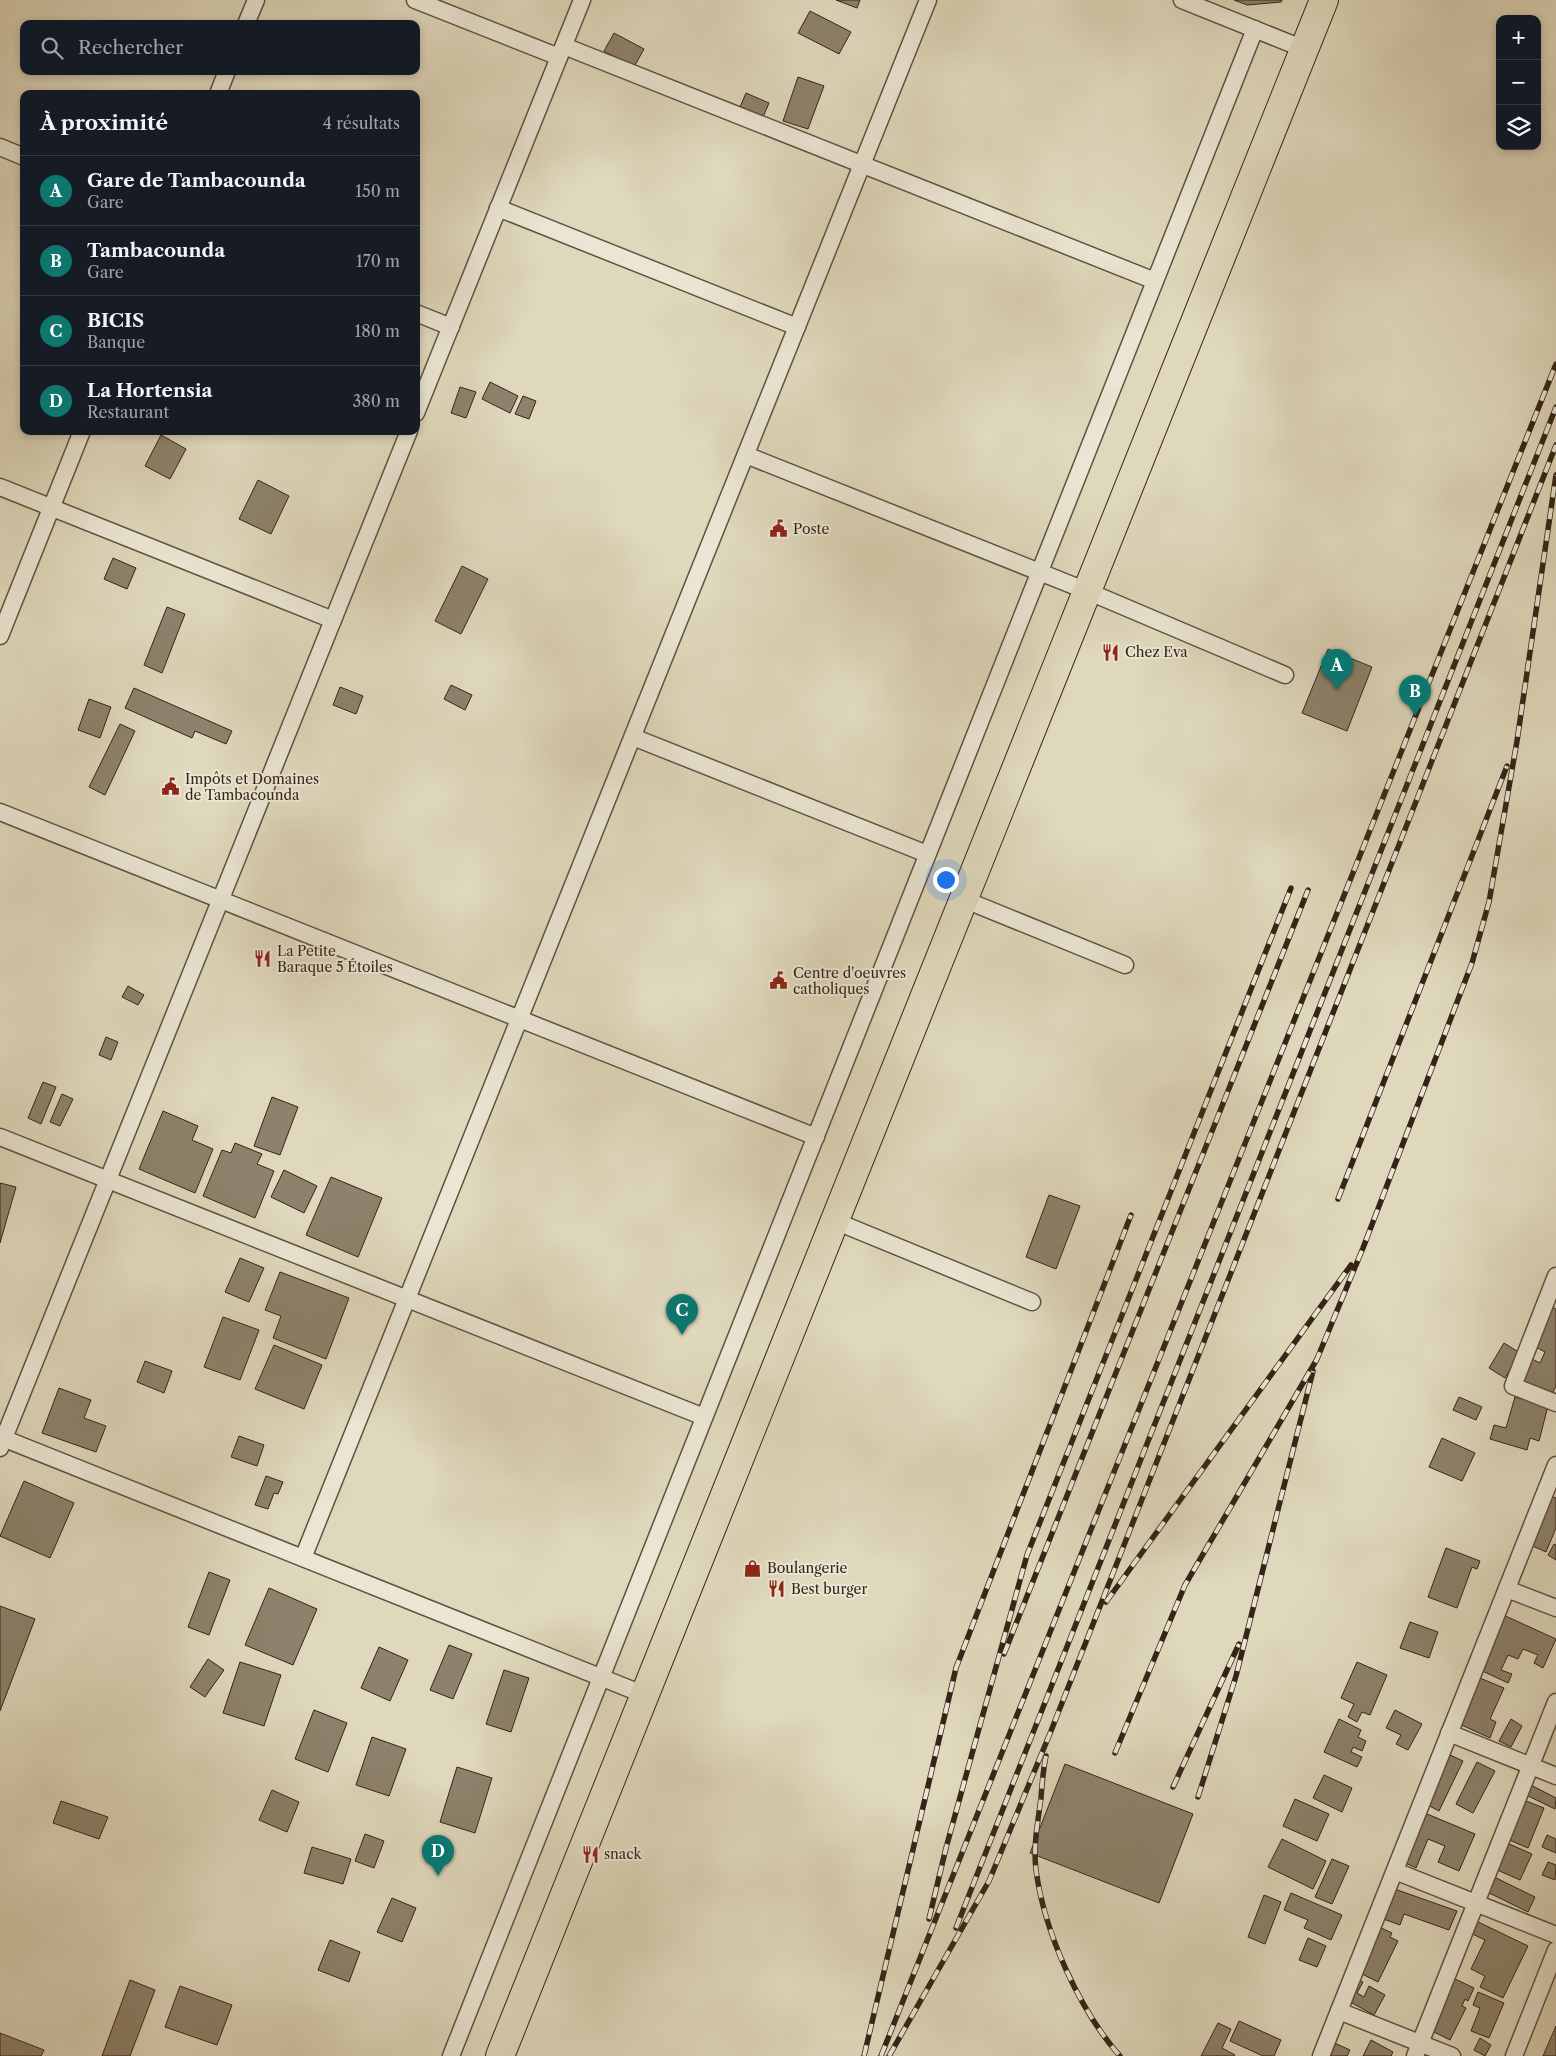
<!DOCTYPE html>
<html lang="fr">
<head>
<meta charset="utf-8">
<style>
  :root { --surface:#171b24; --page:#20242c; --text:#f1f3f6; --muted:#9ea1a6; --line:#363941; --accent:#0f766e }
  body { margin:0; font-family:"Libre Caslon Text",serif; background:var(--page); color:var(--text) }
  .controls { position:absolute; right:15px; top:15px; display:grid; overflow:hidden; border-radius:10px; box-shadow:0 2px 8px #0003 }
  .controls button { width:45px; height:45px; display:grid; place-items:center; padding:0; border:0; border-bottom:1px solid var(--line); background:var(--surface); color:var(--text); font:25px sans-serif }
  .you { position:absolute; left:945px; top:879px; width:18px; height:18px; margin:-12px; border:4px solid #fff; border-radius:50%; background:#1a73e8; box-shadow:0 0 0 8px #1a73e833 }
  .badge { display:grid; place-items:center; width:32px; height:32px; border-radius:50%; background:var(--accent); color:#fff; font-size:16px; font-weight:700 }
  .pin { position:absolute; translate:-50% -41px; filter:drop-shadow(0 1px 2px #0008) }
  .pin::after { content:''; position:absolute; top:26px; width:18px; height:15px; background:inherit; clip-path:polygon(0 0,100% 0,50% 100%) }
  .list { margin:0; padding:0; list-style:none }
  h2 { display:flex; justify-content:space-between; align-items:center; height:65px; margin:0; padding:0 20px; font-size:21px }
  h2 small { font-size:16px; font-weight:400; color:var(--muted) }
  .list li { display:grid; grid-template-columns:32px 1fr auto; gap:15px; align-items:center; box-sizing:border-box; height:70px; padding:0 20px; border-top:1px solid var(--line) }
  .list b { display:block; font-size:19px; white-space:nowrap }
  .list p { margin:0; font-size:16px; white-space:nowrap; color:var(--muted) }
  .list em { font-size:16px; font-style:normal; color:var(--muted) }
  .icon { flex:none; width:28px; height:28px; fill:none; stroke:currentColor; stroke-width:2; stroke-linecap:round; stroke-linejoin:round }
  .map { position:relative; flex:none; width:1556px; height:2056px; overflow:hidden }
  .search { position:absolute; background:var(--surface); box-shadow:0 2px 8px #0003; left:20px; top:20px; width:400px; height:55px; display:flex; align-items:center; gap:12px; box-sizing:border-box; padding:0 18px; border-radius:10px; color:var(--muted); font-size:19px }
  .panel { position:absolute; background:var(--surface); box-shadow:0 2px 8px #0003; left:20px; top:90px; width:400px; height:345px; border-radius:10px }
  .map>svg:first-child { display:block }
</style>
</head>
<body>
<div class="map">
<svg width="1556" height="2056" viewBox="0 0 1556 2056">
  <rect width="100%" height="100%" fill="#dfd8bc"/>
  <filter id="stains"><feTurbulence type="fractalNoise" baseFrequency=".004" numOctaves="4"/><feColorMatrix values="0 0 0 0 .2 0 0 0 0 .09 0 0 0 0 .02 0 0 0 .5 -.17"/></filter>
  <radialGradient id="worn" r=".72"><stop offset=".6" stop-color="#630" stop-opacity="0"/><stop offset="1" stop-color="#630" stop-opacity=".3"/></radialGradient>
  <g fill="#8d826c" stroke="#352416">
    <polygon points="836,0 860,0 857,8"/>
    <polygon points="1234,0 1282,0 1281,2 1247,5"/>
    <polygon points="810,11 851,32 839,54 798,33"/>
    <polygon points="614,33 644,49 634,67 604,51"/>
    <polygon points="798,77 824,86 808,129 783,121"/>
    <polygon points="746,93 769,103 763,117 740,107"/>
    <polygon points="490,382 518,396 510,413 482,399"/>
    <polygon points="460,387 476,392 466,418 451,413"/>
    <polygon points="523,396 536,401 529,419 515,414"/>
    <polygon points="161,435 186,449 170,479 145,466"/>
    <polygon points="258,480 289,496 271,534 239,519"/>
    <polygon points="113,558 136,568 127,589 104,579"/>
    <polygon points="462,566 488,579 461,634 435,621"/>
    <polygon points="167,607 185,614 162,673 144,665"/>
    <polygon points="1328,649 1372,667 1347,731 1302,713"/>
    <polygon points="451,685 472,695 465,710 444,699"/>
    <polygon points="340,687 363,696 356,714 333,705"/>
    <polygon points="134,688 232,731 226,744 195,731 192,738 125,708"/>
    <polygon points="89,699 111,707 100,738 78,730"/>
    <polygon points="120,724 135,731 105,795 89,787"/>
    <polygon points="128,986 144,995 138,1005 122,997"/>
    <polygon points="106,1037 118,1042 111,1060 99,1055"/>
    <polygon points="43,1082 56,1087 41,1124 28,1118"/>
    <polygon points="62,1094 73,1099 60,1126 50,1122"/>
    <polygon points="272,1097 298,1107 280,1155 254,1146"/>
    <polygon points="163,1111 198,1126 192,1140 213,1149 195,1193 139,1169"/>
    <polygon points="235,1143 262,1154 257,1164 274,1171 255,1218 203,1196 222,1150 231,1153"/>
    <polygon points="284,1170 317,1186 304,1213 271,1197"/>
    <polygon points="331,1177 382,1198 358,1257 306,1235"/>
    <polygon points="0,1183 16,1187 0,1243"/>
    <polygon points="1049,1195 1080,1206 1056,1269 1026,1257"/>
    <polygon points="240,1258 264,1268 249,1302 225,1292"/>
    <polygon points="280,1272 349,1298 326,1359 273,1338 281,1316 265,1310"/>
    <polygon points="1543,1302 1556,1309 1556,1386 1551,1396 1517,1379 1528,1357 1540,1363 1545,1352 1534,1346"/>
    <polygon points="223,1317 259,1330 240,1380 204,1367"/>
    <polygon points="1504,1343 1520,1353 1505,1378 1489,1368"/>
    <polygon points="274,1345 322,1365 304,1409 255,1389"/>
    <polygon points="145,1361 172,1371 164,1393 137,1382"/>
    <polygon points="59,1388 91,1400 84,1418 106,1426 96,1452 42,1433"/>
    <polygon points="1459,1397 1482,1407 1476,1420 1453,1410"/>
    <polygon points="1515,1397 1548,1406 1539,1441 1530,1438 1527,1450 1490,1439 1494,1425 1506,1428"/>
    <polygon points="239,1436 264,1445 257,1466 231,1457"/>
    <polygon points="1442,1438 1475,1453 1462,1481 1429,1467"/>
    <polygon points="266,1476 283,1482 278,1494 274,1493 268,1509 255,1505"/>
    <polygon points="24,1481 74,1503 50,1558 0,1536"/>
    <polygon points="1546,1494 1556,1498 1556,1528 1546,1552 1526,1543"/>
    <polygon points="1554,1544 1556,1545 1556,1560 1548,1555"/>
    <polygon points="1446,1548 1480,1561 1477,1569 1472,1567 1457,1608 1428,1597"/>
    <polygon points="209,1572 230,1580 209,1635 188,1627"/>
    <polygon points="269,1588 317,1609 293,1665 245,1645"/>
    <polygon points="0,1606 35,1619 0,1711"/>
    <polygon points="1501,1614 1556,1639 1543,1668 1534,1663 1538,1655 1523,1649 1518,1659 1508,1655 1501,1670 1512,1674 1508,1683 1476,1668"/>
    <polygon points="1410,1622 1438,1632 1429,1658 1400,1648"/>
    <polygon points="449,1645 472,1654 453,1699 430,1690"/>
    <polygon points="379,1647 408,1660 390,1701 361,1688"/>
    <polygon points="208,1659 224,1670 205,1697 190,1687"/>
    <polygon points="240,1662 281,1675 264,1726 223,1713"/>
    <polygon points="1357,1662 1387,1675 1370,1715 1362,1712 1357,1722 1348,1717 1354,1704 1341,1698"/>
    <polygon points="504,1670 529,1678 511,1732 486,1724"/>
    <polygon points="1475,1676 1504,1688 1490,1719 1496,1722 1490,1738 1455,1722"/>
    <polygon points="314,1710 347,1723 328,1772 295,1759"/>
    <polygon points="1395,1710 1422,1724 1408,1750 1396,1744 1401,1735 1386,1728"/>
    <polygon points="1339,1719 1361,1730 1358,1737 1366,1741 1362,1751 1353,1747 1351,1752 1362,1757 1357,1767 1324,1752"/>
    <polygon points="1511,1719 1522,1726 1511,1747 1499,1741"/>
    <polygon points="372,1737 406,1749 389,1796 356,1785"/>
    <polygon points="1446,1753 1463,1761 1439,1811 1422,1802"/>
    <polygon points="1477,1762 1495,1771 1473,1813 1456,1804"/>
    <polygon points="1065,1764 1193,1814 1159,1903 1030,1853"/>
    <polygon points="457,1767 492,1778 475,1833 440,1822"/>
    <polygon points="1324,1775 1352,1788 1342,1812 1313,1798"/>
    <polygon points="1527,1783 1556,1798 1555,1809 1522,1793"/>
    <polygon points="272,1790 299,1802 287,1832 259,1820"/>
    <polygon points="1516,1797 1544,1808 1528,1848 1500,1836"/>
    <polygon points="1295,1799 1329,1814 1317,1841 1283,1826"/>
    <polygon points="61,1801 108,1817 99,1839 53,1823"/>
    <polygon points="1420,1811 1475,1834 1459,1871 1438,1862 1445,1846 1428,1839 1416,1868 1399,1860"/>
    <polygon points="365,1834 384,1841 374,1868 355,1861"/>
    <polygon points="1547,1835 1556,1839 1556,1853 1542,1847"/>
    <polygon points="1282,1839 1326,1861 1313,1889 1268,1867"/>
    <polygon points="1507,1843 1532,1854 1520,1880 1495,1869"/>
    <polygon points="312,1847 351,1859 343,1884 304,1873"/>
    <polygon points="1332,1859 1349,1866 1332,1904 1315,1897"/>
    <polygon points="1548,1862 1556,1865 1555,1880 1542,1875"/>
    <polygon points="1490,1875 1535,1897 1528,1912 1483,1890"/>
    <polygon points="1389,1887 1457,1911 1449,1930 1404,1914 1400,1925 1378,1917"/>
    <polygon points="1291,1893 1342,1915 1331,1940 1304,1928 1308,1920 1284,1910"/>
    <polygon points="1264,1895 1281,1902 1265,1944 1248,1937"/>
    <polygon points="392,1898 416,1908 402,1942 377,1932"/>
    <polygon points="1470,1918 1528,1946 1503,1998 1480,1987 1485,1976 1471,1969 1485,1940 1464,1930"/>
    <polygon points="1379,1927 1392,1933 1390,1937 1398,1941 1378,1982 1358,1972"/>
    <polygon points="1308,1938 1326,1946 1317,1967 1299,1960"/>
    <polygon points="330,1940 360,1952 349,1982 318,1970"/>
    <polygon points="1352,1976 1363,1982 1357,1993 1364,1997 1369,1986 1385,1995 1374,2015 1341,1997"/>
    <polygon points="1451,1977 1474,1988 1468,2001 1465,1999 1462,2006 1466,2008 1450,2040 1426,2028"/>
    <polygon points="130,1980 155,1990 130,2056 102,2056"/>
    <polygon points="180,1986 232,2005 217,2045 165,2027"/>
    <polygon points="1478,1992 1504,2003 1489,2038 1471,2031 1480,2008 1473,2005"/>
    <polygon points="1239,2021 1281,2040 1274,2056 1263,2056 1230,2041"/>
    <polygon points="1218,2023 1231,2029 1222,2048 1235,2055 1234,2056 1201,2056"/>
    <polygon points="1556,2026 1556,2056 1543,2056"/>
    <polygon points="0,2033 44,2050 41,2056 0,2056"/>
    <polygon points="1480,2038 1491,2045 1485,2056 1474,2050"/>
    <polygon points="1371,2040 1393,2052 1391,2056 1363,2056"/>
    <polygon points="1330,2041 1350,2050 1347,2056 1322,2056"/>
  </g>
  <g fill="none" stroke-linecap="round" stroke-linejoin="round">
    <defs>
      <g id="street">
        <polyline points="415,0 559,57"/>
        <polyline points="1182,0 1304,49"/>
        <polyline points="246,24 256,0"/>
        <polyline points="564,46 1155,281"/>
        <polyline points="218,94 227,71"/>
        <polyline points="0,147 24,157"/>
        <polyline points="498,208 797,327"/>
        <polyline points="416,313 451,327"/>
        <polyline points="416,413 582,0"/>
        <polyline points="746,455 1087,591 1285,675"/>
        <polyline points="0,487 333,620"/>
        <polyline points="0,636 82,431"/>
        <polyline points="633,737 927,854"/>
        <polyline points="0,812 816,1137"/>
        <polyline points="963,899 1125,965"/>
        <polyline points="0,1137 704,1417"/>
        <polyline points="835,1221 1032,1302"/>
        <polyline points="1556,1276 1513,1386 1556,1403"/>
        <polyline points="0,1437 645,1695"/>
        <polyline points="0,1448 409,431"/>
        <polyline points="303,1558 928,0"/>
        <polyline points="1507,1589 1556,1608"/>
        <polyline points="1449,1733 1556,1776"/>
        <polyline points="1395,1871 1556,1935"/>
        <polyline points="1339,2011 1452,2056"/>
        <polyline points="451,2056 1255,29"/>
        <polyline points="1321,2056 1556,1465"/>
        <polyline points="1415,2056 1556,1702"/>
        <polyline points="1514,2056 1556,1950"/>
      </g>
      <polyline id="highway" points="500,2056 1324,0"/>
    </defs>
    <use href="#street" stroke="#605140" stroke-width="19"/>
    <use href="#highway" stroke="#352416" stroke-width="30"/>
    <use href="#street" stroke="#eae6d3" stroke-width="16"/>
    <use href="#highway" stroke="#dfd8bc" stroke-width="28"/>
    <defs>
      <g id="rail">
        <polyline points="1338,1199 1507,766"/>
        <polyline points="1106,1602 1351,1265"/>
        <polyline points="1004,1654 1308,890"/>
        <polyline points="1115,1753 1185,1585 1317,1359 1363,1248 1472,963 1489,902 1517,741 1556,475"/>
        <path d="M1046,1756C1043,1770 1042,1784 1041,1798C1038,1821 1033,1846 1036,1870C1044,1931 1079,2010 1120,2056"/>
        <polyline points="1173,1787 1239,1644"/>
        <polyline points="1198,1797 1236,1676 1313,1371"/>
        <polyline points="929,1919 946,1848 1027,1555 1291,888"/>
        <polyline points="956,1928 1556,407"/>
        <polyline points="864,2056 956,1668 1131,1215"/>
        <polyline points="881,2056 1556,364"/>
        <polyline points="889,2056 989,1881 1051,1731 1556,445"/>
      </g>
    </defs>
    <use href="#rail" stroke="#352416" stroke-width="5.5"/>
    <use href="#rail" stroke="#eae6d3" stroke-width="4" stroke-dasharray="11" stroke-linecap="butt"/>
  </g>
  <defs>
    <symbol id="civic-bare" viewBox="-9 -9 18 18"><path d="M-.6-6.5H3V-4.5H.6V-3L4-1V1h2V6H-6V1h2V-1L-.6-3ZM-1.2 2.5V6h2.4V2.5Z" fill="#8f2418" stroke="#eae6d3" stroke-width="2.5" paint-order="stroke"/></symbol>
    <symbol id="restaurant-bare" viewBox="-9 -9 18 18"><path d="M-5-6h1v4h1v-4h1v4h1v-4h1v5L-1.5 .5V6h-2V.5L-5-1ZM5-6V6H3V1.5H1.5Q1.5-4 5-6Z" fill="#8f2418" stroke="#eae6d3" stroke-width="2.5" paint-order="stroke"/></symbol>
    <symbol id="shop-bare" viewBox="-9 -9 18 18"><path d="M-5-2.5h2.3a2.7 3.5 0 0 1 5.4 0H5L5.5 6h-11ZM-1.5-2.5h3a1.5 2.3 0 0 0-3 0Z" fill="#8f2418" stroke="#eae6d3" stroke-width="2.5" paint-order="stroke"/></symbol>
  </defs>
  <g fill-rule="evenodd">
    <use href="#civic-bare" x="766" y="516" width="25" height="25"/>
    <use href="#restaurant-bare" x="1098" y="640" width="25" height="25"/>
    <use href="#civic-bare" x="158" y="774" width="25" height="25"/>
    <use href="#restaurant-bare" x="250" y="946" width="25" height="25"/>
    <use href="#civic-bare" x="766" y="968" width="25" height="25"/>
    <use href="#shop-bare" x="740" y="1556" width="25" height="25"/>
    <use href="#restaurant-bare" x="764" y="1576" width="25" height="25"/>
    <use href="#restaurant-bare" x="578" y="1842" width="25" height="25"/>
  </g>
  <g text-anchor="middle" stroke-width="4" stroke-linejoin="round" paint-order="stroke">
    <g font-size="14" fill="#352416" stroke="#eae6d3" text-anchor="start">
      <text x="793" y="534">Poste</text>
      <text x="1125" y="657">Chez Eva</text>
      <text x="185" y="784">Impôts et Domaines<tspan x="185" dy="16">de Tambacounda</tspan></text>
      <text x="277" y="956">La Petite<tspan x="277" dy="16">Baraque 5 Étoiles</tspan></text>
      <text x="793" y="978">Centre d'oeuvres<tspan x="793" dy="16">catholiques</tspan></text>
      <text x="767" y="1573">Boulangerie</text>
      <text x="791" y="1594">Best burger</text>
      <text x="604" y="1859">snack</text>
    </g>
  </g>
  <rect width="100%" height="100%" filter="url(#stains)"/>
  <rect width="100%" height="100%" fill="url(#worn)"/>
</svg>
<div class="controls">
<button>+</button>
<button>−</button>
<button><svg class="icon" aria-label="layers" viewBox="0 0 24 24"><path d="M12 4l9 5-9 5-9-5zM3 14l9 5 9-5"/></svg></button>
</div>
<div class="you"></div>
<div class="pin badge" style="left:1337px;top:690px">A</div>
<div class="pin badge" style="left:1415px;top:716px">B</div>
<div class="pin badge" style="left:682px;top:1335px">C</div>
<div class="pin badge" style="left:438px;top:1876px">D</div>
<div class="search"><svg class="icon" aria-label="search" viewBox="0 0 24 24"><circle cx="10" cy="10" r="6"/><path d="M15 15l6 6"/></svg>Rechercher</div>
<section class="panel">
<h2>À proximité<small>4 résultats</small></h2>
<ul class="list">
<li><span class="badge">A</span><div><b>Gare de Tambacounda</b><p>Gare</p></div><em>150 m</em></li>
<li><span class="badge">B</span><div><b>Tambacounda</b><p>Gare</p></div><em>170 m</em></li>
<li><span class="badge">C</span><div><b>BICIS</b><p>Banque</p></div><em>180 m</em></li>
<li><span class="badge">D</span><div><b>La Hortensia</b><p>Restaurant</p></div><em>380 m</em></li>
</ul>
</section>
</div>
</body>
</html>
